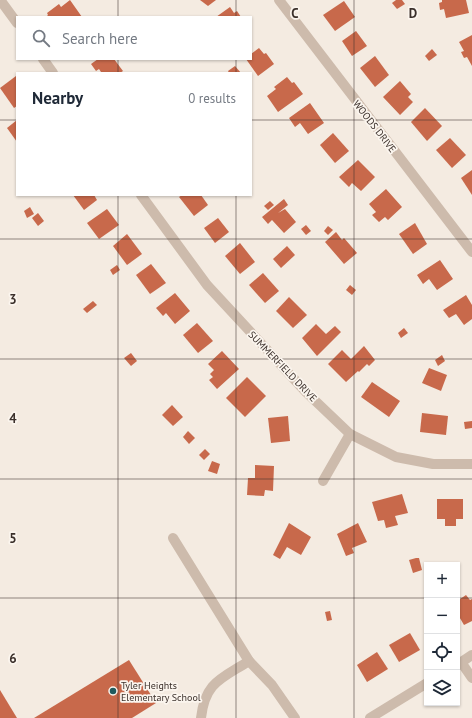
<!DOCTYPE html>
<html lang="en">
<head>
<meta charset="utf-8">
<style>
  :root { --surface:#fff; --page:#f6f6f7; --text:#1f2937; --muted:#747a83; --line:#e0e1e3 }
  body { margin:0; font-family:"PT Sans",sans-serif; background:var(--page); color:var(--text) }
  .controls { position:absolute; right:12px; bottom:12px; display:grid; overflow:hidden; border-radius:0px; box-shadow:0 1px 3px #0004 }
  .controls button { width:36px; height:36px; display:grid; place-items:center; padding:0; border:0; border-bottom:1px solid var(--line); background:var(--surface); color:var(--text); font:20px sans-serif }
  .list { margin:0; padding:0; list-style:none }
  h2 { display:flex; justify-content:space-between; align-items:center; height:52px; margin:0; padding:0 16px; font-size:17px }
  h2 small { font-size:13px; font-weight:400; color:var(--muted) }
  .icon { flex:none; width:22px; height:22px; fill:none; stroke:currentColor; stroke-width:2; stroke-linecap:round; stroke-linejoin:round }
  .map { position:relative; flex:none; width:472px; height:718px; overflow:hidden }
  .search { position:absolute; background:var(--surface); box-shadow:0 1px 3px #0004; left:16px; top:16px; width:236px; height:44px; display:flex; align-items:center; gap:10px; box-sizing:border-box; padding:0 14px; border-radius:0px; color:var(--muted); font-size:15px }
  .panel { position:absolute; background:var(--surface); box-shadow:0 1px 3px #0004; left:16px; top:72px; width:236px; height:124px; border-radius:0px }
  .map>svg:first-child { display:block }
</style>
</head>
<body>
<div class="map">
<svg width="472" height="718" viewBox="0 0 472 718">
  <rect width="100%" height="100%" fill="#f4ebe1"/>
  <g fill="#c8694b">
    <polygon points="70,0 82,17 46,17 48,15 47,13 59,4 61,7"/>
    <polygon points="200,0 216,0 208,6"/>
    <polygon points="396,0 402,0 405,4 397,9 392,3"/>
    <polygon points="442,0 466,0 469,13 446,18 444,9 440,10 439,3 442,2"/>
    <polygon points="344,1 355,17 335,31 323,15"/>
    <polygon points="230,7 234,13 237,11 241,17 216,17"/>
    <polygon points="356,31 367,46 352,56 342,41"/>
    <polygon points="472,35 472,66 467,57 464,58 461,52 464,51 459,42"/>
    <polygon points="259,48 264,54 266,53 274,64 258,76 246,59 251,59 251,54"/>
    <polygon points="432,49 437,55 429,61 425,56"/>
    <polygon points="375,56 389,75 375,87 360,68"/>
    <polygon points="98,59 114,59 123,71 120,73 99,73 101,72 99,69 96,71 91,64"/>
    <polygon points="235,66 241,73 229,73 228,71"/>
    <polygon points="16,76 17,106 14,108 0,88"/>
    <polygon points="287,77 292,83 294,82 303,94 278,112 267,96 276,89 274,87"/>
    <polygon points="400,81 411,94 408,97 413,102 400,115 383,97"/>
    <polygon points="310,103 324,123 308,134 300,123 295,127 289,118"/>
    <polygon points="425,108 442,126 427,141 411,122"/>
    <polygon points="17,120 17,142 7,128"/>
    <polygon points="333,133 349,151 335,163 320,145"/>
    <polygon points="450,138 466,155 452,168 436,150"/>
    <polygon points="358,160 375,177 361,191 352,183 349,187 339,177"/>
    <polygon points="472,170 472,195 461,178"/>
    <polygon points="386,189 402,207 388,220 385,217 379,222 372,215 376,212 369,204"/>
    <polygon points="73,195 94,195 97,200 84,210"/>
    <polygon points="182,195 201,195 208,205 194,216 179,197"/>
    <polygon points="284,199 288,205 278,213 285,209 296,222 284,233 272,220 268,224 262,217"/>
    <polygon points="270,201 274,205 268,210 264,206"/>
    <polygon points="30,207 34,214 27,218 24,211"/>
    <polygon points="107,209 119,225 99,239 87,223"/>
    <polygon points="38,213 44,221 38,226 32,218"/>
    <polygon points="218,218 229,232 215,243 204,228"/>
    <polygon points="415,223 427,244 413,254 399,234"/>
    <polygon points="306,225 311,231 306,235 301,229"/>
    <polygon points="328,226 333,230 328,235 324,231"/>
    <polygon points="336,232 342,240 344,238 357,253 344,264 325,242"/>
    <polygon points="127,234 142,254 127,265 113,246"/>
    <polygon points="240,243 255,262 240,274 225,256"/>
    <polygon points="287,246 295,255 281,268 273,259"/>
    <polygon points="440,260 453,279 437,290 429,279 423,284 417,275"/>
    <polygon points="151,264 166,283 150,294 136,275"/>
    <polygon points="117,265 120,270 113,275 110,270"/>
    <polygon points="263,273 279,291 265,303 249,285"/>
    <polygon points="350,285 356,290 352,295 346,290"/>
    <polygon points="175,293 190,311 175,324 166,313 163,316 156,308"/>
    <polygon points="466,295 472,305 472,319 464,325 456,314 449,318 443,310"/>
    <polygon points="289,297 307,315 293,328 276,311"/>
    <polygon points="93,301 97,305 87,313 83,309"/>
    <polygon points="197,323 213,341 198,353 183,335"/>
    <polygon points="316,324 326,334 335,326 341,332 317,356 302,338"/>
    <polygon points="404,328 408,333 401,338 398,333"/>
    <polygon points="364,346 375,360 369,366 367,364 359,372 358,371 346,382 328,364 342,350 351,359"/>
    <polygon points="222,351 239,369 217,389 209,380 213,377 210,374 214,370 208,364"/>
    <polygon points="131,353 137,361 131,366 124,358"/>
    <polygon points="442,355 445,361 438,366 435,360"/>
    <polygon points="429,368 447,375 441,391 422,383"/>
    <polygon points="247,377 266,396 245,417 226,398"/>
    <polygon points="372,382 400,401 389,417 361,397"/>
    <polygon points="172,405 183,417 173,426 162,415"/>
    <polygon points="422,413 448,416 446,435 420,432"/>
    <polygon points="288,416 290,441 271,443 268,418"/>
    <polygon points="472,421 472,428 465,429 464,422"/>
    <polygon points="188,431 195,438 189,444 183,437"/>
    <polygon points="205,449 210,454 204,460 199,455"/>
    <polygon points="212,461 220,464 217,474 208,471"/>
    <polygon points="255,465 274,466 273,491 265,490 264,496 247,495 248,478 255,478"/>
    <polygon points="402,494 408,513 395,516 398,525 386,528 384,520 378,521 372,502"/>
    <polygon points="437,499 463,499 463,519 456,519 456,526 445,526 445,519 437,519"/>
    <polygon points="289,523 311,537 301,555 287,547 280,559 273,555"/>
    <polygon points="358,523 367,542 352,548 354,553 346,556 337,534"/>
    <polygon points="416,558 419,558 422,570 413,573 409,560"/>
    <polygon points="466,595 470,600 472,599 472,621 464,625 457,613 457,609 459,607 457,601"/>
    <polygon points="330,611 332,620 327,621 325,612"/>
    <polygon points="410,633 420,650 399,662 389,645"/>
    <polygon points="377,652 388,669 367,682 357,665"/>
    <polygon points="129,660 156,703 132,718 34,718"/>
    <polygon points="0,690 17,718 0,718"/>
  </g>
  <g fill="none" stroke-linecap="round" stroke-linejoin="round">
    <g stroke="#cdbbac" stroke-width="10">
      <polyline points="279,0 472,252"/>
      <polyline points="1,1 17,23"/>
      <polyline points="43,59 53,73"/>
      <polyline points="141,195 207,285 307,393 350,434 396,457 433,464 472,464"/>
      <polyline points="323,481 350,434"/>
      <polyline points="173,538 249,661 272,685 295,718"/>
      <polyline points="461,662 472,678"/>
      <polyline points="457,665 472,655"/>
      <path d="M201,718C205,682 221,679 249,661"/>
      <polyline points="370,718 427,683"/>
    </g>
  </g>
  <path fill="none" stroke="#3b302b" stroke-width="1" stroke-opacity="0.55" d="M118,0V17M236,0V17M354,0V718M118,59V73M236,59V73M0,120H17M251,120H472M118,195V718M236,195V718M0,239H472M0,359H472M0,479H472M0,598H427M457,598H472"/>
  <circle fill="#1f5a5e" stroke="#fbf5ee" stroke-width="1.5" cx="113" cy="691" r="4"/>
  <g text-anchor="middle" stroke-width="3.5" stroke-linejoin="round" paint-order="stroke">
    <g font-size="10" fill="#3b302b" stroke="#fbf5ee">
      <text transform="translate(375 126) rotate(52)" y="4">WOODS DRIVE</text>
      <text transform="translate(283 366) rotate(46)" y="4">SUMMERFIELD DRIVE</text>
    </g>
    <g font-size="10" fill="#3b302b" stroke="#fbf5ee" text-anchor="start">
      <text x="121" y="689">Tyler Heights<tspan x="121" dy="12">Elementary School</tspan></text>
    </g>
  </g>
  <g font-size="13" text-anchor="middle" font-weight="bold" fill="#3b302b" stroke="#fbf5ee" stroke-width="3.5" stroke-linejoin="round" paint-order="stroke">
    <text x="295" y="18">C</text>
    <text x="413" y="18">D</text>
    <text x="13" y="304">3</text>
    <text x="13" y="423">4</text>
    <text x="13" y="543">5</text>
    <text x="13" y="663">6</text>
  </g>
</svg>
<div class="controls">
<button>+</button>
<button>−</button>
<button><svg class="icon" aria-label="locate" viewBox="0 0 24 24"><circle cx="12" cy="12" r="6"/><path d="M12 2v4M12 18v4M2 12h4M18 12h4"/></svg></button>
<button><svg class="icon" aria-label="layers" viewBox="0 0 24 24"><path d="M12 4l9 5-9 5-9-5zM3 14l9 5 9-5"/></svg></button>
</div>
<div class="search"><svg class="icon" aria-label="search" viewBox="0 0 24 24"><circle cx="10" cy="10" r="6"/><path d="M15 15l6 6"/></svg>Search here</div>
<section class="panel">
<h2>Nearby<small>0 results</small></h2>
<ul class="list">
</ul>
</section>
</div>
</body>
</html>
